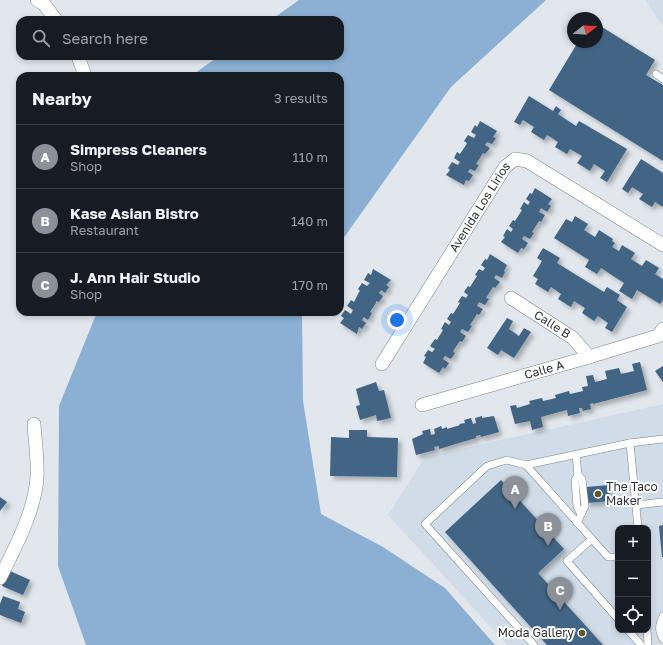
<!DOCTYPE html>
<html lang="en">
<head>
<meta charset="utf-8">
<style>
  :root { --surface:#171b24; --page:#20242c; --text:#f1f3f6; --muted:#9ea1a6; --line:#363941; --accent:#8c9099 }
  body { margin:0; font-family:"Golos Text",sans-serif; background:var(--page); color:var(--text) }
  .controls { position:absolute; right:12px; bottom:12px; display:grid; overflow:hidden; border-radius:8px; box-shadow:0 2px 6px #0003 }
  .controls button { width:36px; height:36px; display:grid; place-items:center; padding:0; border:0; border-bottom:1px solid var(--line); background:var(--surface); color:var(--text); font:20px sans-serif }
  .compass { position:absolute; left:567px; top:12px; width:36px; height:36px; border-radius:50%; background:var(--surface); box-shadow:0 2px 6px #0003; rotate:73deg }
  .you { position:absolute; left:397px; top:320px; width:14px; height:14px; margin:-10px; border:3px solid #fff; border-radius:50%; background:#1a73e8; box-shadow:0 0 0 6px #1a73e833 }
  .badge { display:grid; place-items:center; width:26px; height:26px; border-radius:50%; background:var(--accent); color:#fff; font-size:13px; font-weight:700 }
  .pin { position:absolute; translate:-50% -33px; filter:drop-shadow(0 1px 2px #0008) }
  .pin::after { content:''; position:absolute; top:21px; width:14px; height:12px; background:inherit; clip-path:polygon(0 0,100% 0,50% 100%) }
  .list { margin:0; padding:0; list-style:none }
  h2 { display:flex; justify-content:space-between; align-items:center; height:52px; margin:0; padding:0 16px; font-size:17px }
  h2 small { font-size:13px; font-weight:400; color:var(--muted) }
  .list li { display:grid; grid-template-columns:26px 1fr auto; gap:12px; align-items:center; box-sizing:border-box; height:64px; padding:0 16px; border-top:1px solid var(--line) }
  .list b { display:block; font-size:15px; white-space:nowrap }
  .list p { margin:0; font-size:13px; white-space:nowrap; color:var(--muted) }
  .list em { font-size:13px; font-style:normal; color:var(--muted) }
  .icon { flex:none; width:22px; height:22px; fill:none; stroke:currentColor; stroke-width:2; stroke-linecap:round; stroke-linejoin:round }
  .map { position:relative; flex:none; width:663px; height:645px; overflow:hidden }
  .search { position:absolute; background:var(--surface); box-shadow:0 2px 6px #0003; left:16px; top:16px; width:328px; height:44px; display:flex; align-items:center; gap:10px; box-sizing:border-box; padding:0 14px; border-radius:12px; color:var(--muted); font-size:15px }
  .panel { position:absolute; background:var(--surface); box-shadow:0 2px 6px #0003; left:16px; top:72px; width:328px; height:244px; border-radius:12px }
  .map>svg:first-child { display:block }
</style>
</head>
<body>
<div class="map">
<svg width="663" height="645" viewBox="0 0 663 645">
  <defs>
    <filter id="shadow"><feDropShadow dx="3.5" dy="3.5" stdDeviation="2" flood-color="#0004"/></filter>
  </defs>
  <rect width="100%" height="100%" fill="#e1e7ed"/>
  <g fill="#d0dce7" fill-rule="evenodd">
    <polygon points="645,0 663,0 663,26 647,3"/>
    <path d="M663,404V645H507L388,515L425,457ZM618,528H648V630H618Z"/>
  </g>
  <g fill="#8bb0d3">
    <polygon points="299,0 546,0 451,87 340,243 340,76 191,76 219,56 340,56 340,20 271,20"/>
    <polygon points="97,312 302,312 303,401 321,514 383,547 445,588 495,645 86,645 58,566 59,406"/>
  </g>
  <g fill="#436585" filter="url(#shadow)">
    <polygon points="597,24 655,60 646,75 663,85 663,161 549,90 578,42 597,42"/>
    <polygon points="529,96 553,111 556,106 561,110 558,114 576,126 579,121 627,149 607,182 600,178 605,171 594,164 590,171 577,163 582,156 570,149 567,154 555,147 558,142 547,135 544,140 531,132 534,127 523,120 520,125 514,122"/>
    <polygon points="480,121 497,131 493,137 496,138 492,144 487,142 485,145 490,148 485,154 483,153 476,164 479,165 475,171 470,169 468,172 473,175 469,181 466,180 464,185 446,175 450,170 448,168 452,162 458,165 460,162 454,158 457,152 460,154 466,145 467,143 464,141 468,135 474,138 476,135 471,132 475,125 477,127"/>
    <polygon points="641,159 663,173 663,207 655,202 652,207 639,199 643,194 632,187 628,193 622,189"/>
    <polygon points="535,188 552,199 548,204 551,206 547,212 541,208 539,212 545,215 541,222 539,221 532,232 534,233 530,239 524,236 522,239 528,243 524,249 521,248 518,253 501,242 505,237 503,236 507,229 511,232 513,229 509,226 513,220 515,221 522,210 520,209 524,202 528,205 530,202 526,199 530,193 532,194"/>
    <polygon points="575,216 588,224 584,230 595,237 599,230 613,239 612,241 615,243 612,247 619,251 622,245 635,253 631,259 642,266 646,260 659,268 655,274 663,279 663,300 660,304 637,290 632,299 619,291 624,283 601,268 597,274 585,267 589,260 554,238 566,219 572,222"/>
    <polygon points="543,248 560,258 557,263 604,292 607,287 620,295 617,300 627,307 612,332 605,328 608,323 598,316 594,321 582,313 585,308 574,301 571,307 558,299 561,294 551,287 548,292 535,284 538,279 533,276 542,261 537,258"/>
    <polygon points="490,254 507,265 504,271 505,272 502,278 496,275 494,278 500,282 495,288 493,287 486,298 489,299 485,305 479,302 477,306 483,309 479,315 477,314 470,325 472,326 468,332 462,329 460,332 466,336 462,342 460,341 453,351 455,353 451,359 445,356 443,359 449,363 445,369 443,367 439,373 423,363 426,357 424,356 428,350 432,352 435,349 430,346 435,339 437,340 443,330 441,329 445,322 449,325 451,322 447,319 451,313 453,314 460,303 458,302 462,296 466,298 468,295 464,292 468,286 470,287 477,276 475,275 479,269 483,271 485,268 481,265 485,259 487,260"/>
    <polygon points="373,269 391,280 386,285 389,287 385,293 381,290 379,293 383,296 379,302 376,301 376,303 370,312 372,313 368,320 364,317 362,320 366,323 362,329 359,327 357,334 340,323 344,318 341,316 345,310 351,314 353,310 347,306 351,300 354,302 359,292 360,291 358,289 362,283 367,286 370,283 364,280 368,273 371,275"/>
    <polygon points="507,318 513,321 509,329 519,336 524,328 531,332 514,358 501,350 498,355 487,348"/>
    <polygon points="640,362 647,390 593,404 593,403 590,404 591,409 583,411 582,408 579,408 580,413 568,416 567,410 541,417 543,427 532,430 530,421 515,424 510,406 516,405 517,408 530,404 529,401 542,398 543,401 556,398 555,395 569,391 570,394 583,391 582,387 588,386 586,376 593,375 595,382 607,379 605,371 619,368 621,374 634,371 632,364"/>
    <polygon points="663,366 663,382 655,371"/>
    <polygon points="376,382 379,391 384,390 391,418 377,421 376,415 360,420 356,406 360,405 356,389"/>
    <polygon points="482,416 482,418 494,416 499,432 481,437 480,435 476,436 476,438 439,449 439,446 434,447 435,450 416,455 412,439 423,434 422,431 430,429 431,435 435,434 434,429 441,426 442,429 447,427 447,429 460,425 459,424 465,423 464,420 471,418 473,424 476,423 475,418"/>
    <polygon points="349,430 367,430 367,437 398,438 397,477 330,476 331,437 349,438"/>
    <polygon points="501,480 564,549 538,573 603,645 547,645 445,532"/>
    <polygon points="609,485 610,501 587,503 586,487"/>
    <polygon points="0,497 7,502 0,511"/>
    <polygon points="663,525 663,557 662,557 659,526"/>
    <polygon points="10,571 30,580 23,595 2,586"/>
    <polygon points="3,596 20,602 18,609 25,612 21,623 0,615 0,604"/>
  </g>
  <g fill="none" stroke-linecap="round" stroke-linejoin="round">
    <defs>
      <g id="service">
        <polyline points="656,74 663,79"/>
        <polyline points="576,455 578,475 582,479 585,506 577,523"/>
        <polyline points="526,465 507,460 487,466 425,524 534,645"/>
        <polyline points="578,475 575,480 577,507 581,514"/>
        <polyline points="636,505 663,502"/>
        <polyline points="638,528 630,443 663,439"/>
        <polyline points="592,539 567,561 618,619"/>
        <polyline points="618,557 608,557 526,465 630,443"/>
        <path d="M663,616C659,625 658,630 663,639"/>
        <polyline points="628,630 641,645"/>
        <polyline points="647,630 648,645"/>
      </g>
      <g id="minor">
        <polyline points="37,0 44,4 56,20"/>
        <polyline points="78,56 85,76"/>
        <path id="s1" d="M511,298L573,338L589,357"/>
        <path id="s2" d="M382,364L505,167L515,159L527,161L663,245"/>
        <path id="s3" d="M422,405L589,357L658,336L663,329"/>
        <path d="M0,578C15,548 35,511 37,477C38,460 35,441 34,424"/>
      </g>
    </defs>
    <use href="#service" stroke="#7c8288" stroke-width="8"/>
    <use href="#minor" stroke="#7c8288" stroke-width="14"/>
    <use href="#service" stroke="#fff" stroke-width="7"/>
    <use href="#minor" stroke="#fff" stroke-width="13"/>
  </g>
  <g fill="#625824" stroke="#fff" stroke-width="1.5">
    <circle cx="598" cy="494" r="4"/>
    <circle cx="582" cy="633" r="4"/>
  </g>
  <g text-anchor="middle" stroke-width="4" stroke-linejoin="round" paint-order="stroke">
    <g font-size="12" fill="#2e3133" stroke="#fff">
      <text dy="4" stroke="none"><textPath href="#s2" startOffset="185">Avenida Los Lirios</textPath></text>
      <text dy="4" stroke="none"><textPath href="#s1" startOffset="49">Calle B</textPath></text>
      <text dy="4" stroke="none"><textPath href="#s3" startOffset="127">Calle A</textPath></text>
    </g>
    <g font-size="12" fill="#2e3133" stroke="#fff" text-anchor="start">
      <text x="606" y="491">The Taco<tspan x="606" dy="14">Maker</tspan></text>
      <text x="574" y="637" text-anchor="end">Moda Gallery</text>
    </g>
  </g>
</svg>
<div class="controls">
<button>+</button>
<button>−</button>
<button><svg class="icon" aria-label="locate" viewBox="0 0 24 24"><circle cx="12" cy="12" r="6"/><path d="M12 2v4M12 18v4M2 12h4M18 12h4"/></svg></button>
</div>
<svg class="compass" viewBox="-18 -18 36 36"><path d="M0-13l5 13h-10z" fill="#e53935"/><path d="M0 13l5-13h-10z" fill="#9ea1a6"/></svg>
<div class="you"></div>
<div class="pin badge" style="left:515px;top:509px">A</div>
<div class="pin badge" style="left:548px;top:546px">B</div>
<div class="pin badge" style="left:560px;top:610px">C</div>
<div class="search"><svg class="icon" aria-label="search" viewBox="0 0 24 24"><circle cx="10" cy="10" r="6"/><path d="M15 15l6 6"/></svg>Search here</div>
<section class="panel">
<h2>Nearby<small>3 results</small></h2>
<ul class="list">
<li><span class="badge">A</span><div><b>Simpress Cleaners</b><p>Shop</p></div><em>110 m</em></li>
<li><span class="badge">B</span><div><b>Kase Asian Bistro</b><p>Restaurant</p></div><em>140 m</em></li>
<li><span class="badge">C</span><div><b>J. Ann Hair Studio</b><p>Shop</p></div><em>170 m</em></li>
</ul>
</section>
</div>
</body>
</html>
